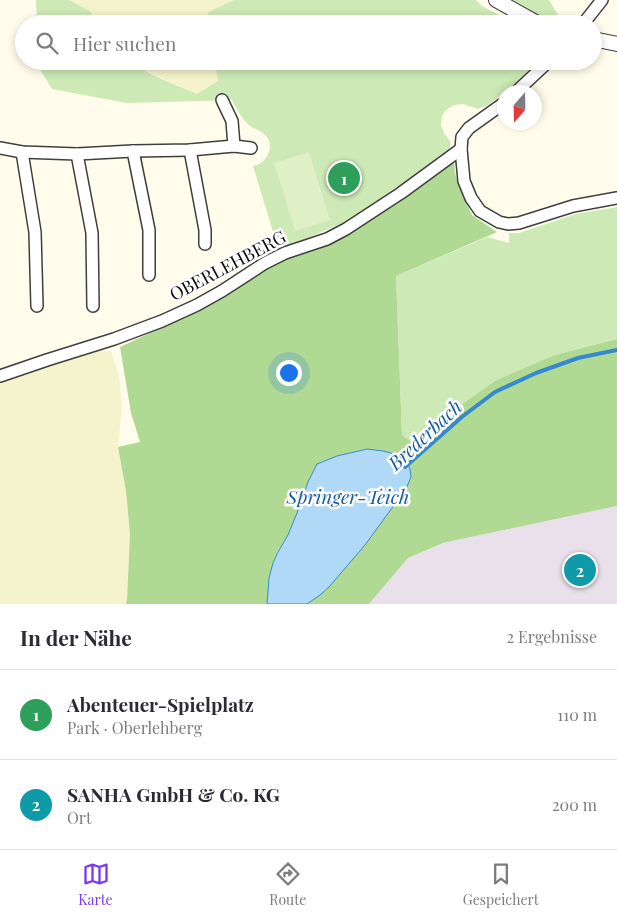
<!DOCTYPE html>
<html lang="de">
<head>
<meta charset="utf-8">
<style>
  :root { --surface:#fff; --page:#f2f2f3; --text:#2b2b33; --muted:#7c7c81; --line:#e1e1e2; --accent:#7c3aed }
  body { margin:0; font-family:"Playfair Display",serif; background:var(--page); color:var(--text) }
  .compass { position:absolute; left:497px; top:85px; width:45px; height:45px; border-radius:50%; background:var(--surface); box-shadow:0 2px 8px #0003; rotate:200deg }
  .you { position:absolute; left:288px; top:372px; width:18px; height:18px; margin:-12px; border:4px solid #fff; border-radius:50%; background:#1a73e8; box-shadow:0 0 0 8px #1a73e833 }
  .badge { display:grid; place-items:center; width:32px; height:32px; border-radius:50%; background:var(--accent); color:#fff; font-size:16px; font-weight:700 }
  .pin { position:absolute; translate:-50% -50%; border:2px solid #fff; box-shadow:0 1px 5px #0006 }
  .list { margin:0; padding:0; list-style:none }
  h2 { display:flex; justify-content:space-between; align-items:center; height:65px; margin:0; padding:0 20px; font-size:21px }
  h2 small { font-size:16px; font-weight:400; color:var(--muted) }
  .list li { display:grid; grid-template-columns:32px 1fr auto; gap:15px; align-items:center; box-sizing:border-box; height:90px; padding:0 20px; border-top:1px solid var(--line) }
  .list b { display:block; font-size:19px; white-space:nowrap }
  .list p { margin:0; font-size:16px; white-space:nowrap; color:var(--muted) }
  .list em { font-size:16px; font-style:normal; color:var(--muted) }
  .icon { flex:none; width:28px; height:28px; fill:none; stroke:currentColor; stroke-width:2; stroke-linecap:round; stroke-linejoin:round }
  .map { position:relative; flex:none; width:617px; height:604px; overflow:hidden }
  .search { position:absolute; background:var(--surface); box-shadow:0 2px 8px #0003; left:15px; right:15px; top:15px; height:55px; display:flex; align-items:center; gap:12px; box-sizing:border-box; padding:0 18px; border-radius:28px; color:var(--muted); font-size:19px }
  .sheet { height:245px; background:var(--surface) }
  nav { display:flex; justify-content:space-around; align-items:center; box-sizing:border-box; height:70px; border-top:1px solid var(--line); background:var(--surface); font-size:14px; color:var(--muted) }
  nav a { display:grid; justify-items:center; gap:2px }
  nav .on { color:var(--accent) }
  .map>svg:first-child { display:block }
</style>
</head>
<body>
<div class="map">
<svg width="617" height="604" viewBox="0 0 617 604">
  <rect width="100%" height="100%" fill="#fffceb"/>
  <polygon fill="#eae0eb" points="617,506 617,604 369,604 408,558 443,543"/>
  <g fill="#f5f3cb">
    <polygon points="69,0 234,0 208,12 209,24 99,24 90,11"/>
    <polygon points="131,61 215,61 218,81 197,94 167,81 136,65"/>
    <polygon points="95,351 111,351 119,375 122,407 118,447 126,491 130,534 127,599 126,604 0,604 0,381"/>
  </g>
  <g fill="#cde9b5">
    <polygon points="36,0 69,0 90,11 99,24 37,24"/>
    <polygon points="234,0 476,0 482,6 516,24 209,24 208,12"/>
    <polygon points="511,0 549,0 561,20 536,15 519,6"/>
    <path d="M38,61H131C147,75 177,85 197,94L218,81L215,61H538L518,81L488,105L478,109L463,104L454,105L446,110L442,116L441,125L444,133L450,141V148L447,153L381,200L349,220L308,238L278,248L253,166C268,163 277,144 263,133C258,129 252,129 247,123C241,117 236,108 232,100L127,103L52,89L38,66Z"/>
    <polygon points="617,207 617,339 555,355 456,409 413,444 402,435 396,276 487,237 509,243 509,233 519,233 576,214"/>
  </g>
  <polygon fill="#b0da94" points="454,161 455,173 459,187 472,215 497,232 396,276 402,435 414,444 456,409 495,381 555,355 617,339 617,506 443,543 408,558 369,604 307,604 329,587 365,545 406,489 411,477 408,465 367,449 337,456 317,464 308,482 297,514 288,535 278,551 273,563 269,578 267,604 126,604 127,599 130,534 126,491 118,447 140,442 131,413 120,347 201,309 288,257 429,177"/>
  <polygon fill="#e0f0c6" points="309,152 330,220 295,231 274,163"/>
  <polygon fill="#afd9f7" stroke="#358acf" points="367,449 383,451 399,455 405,459 410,469 411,477 406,489 365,545 329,587 320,595 307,604 267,604 269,578 273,563 278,552 288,535 297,513 308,482 317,464 337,456"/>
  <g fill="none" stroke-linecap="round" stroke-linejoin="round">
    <polyline stroke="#358acf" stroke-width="4" points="405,467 463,416 495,392 536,373 578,358 617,350"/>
    <defs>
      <g id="minor">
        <polyline points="583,24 602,0"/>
        <polyline points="516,92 549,61"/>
        <polyline points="222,100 232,121 234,146"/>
        <polyline points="504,103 469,128 462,137 461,149 464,181 471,198 480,211 499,222 508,224 519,223 573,206 617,198"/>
        <polyline points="0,148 22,152 77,154 133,151 190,150 234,146 251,148"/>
        <polyline points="190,150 205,230 205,244"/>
        <polyline points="133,151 149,230 149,275"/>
        <polyline points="22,152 35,232 37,306"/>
        <polyline points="77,154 92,233 93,306"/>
        <polyline points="0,376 47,360 114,339 162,321 197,305 222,291 265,263 285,253 327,239 346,229 401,193 461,149"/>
      </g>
      <g id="tertiary">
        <polyline points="496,0 539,24"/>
        <polyline points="593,39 617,44"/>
      </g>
    </defs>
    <use href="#minor" stroke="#3f3f3f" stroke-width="14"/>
    <use href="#tertiary" stroke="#3f3f3f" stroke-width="16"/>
    <use href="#minor" stroke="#fff" stroke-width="11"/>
    <use href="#tertiary" stroke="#fff" stroke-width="14"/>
  </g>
  <g text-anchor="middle" stroke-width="5" stroke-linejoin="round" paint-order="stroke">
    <g font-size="18" fill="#0c0c0c" stroke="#fff">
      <text transform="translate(228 266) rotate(-28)" y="6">OBERLEHBERG</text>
    </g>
    <g font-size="19" font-style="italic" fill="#145c9f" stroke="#fff">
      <text transform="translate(425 435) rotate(-43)" y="7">Brederbach</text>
      <text x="348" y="504">Springer-Teich</text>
    </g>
  </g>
</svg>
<svg class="compass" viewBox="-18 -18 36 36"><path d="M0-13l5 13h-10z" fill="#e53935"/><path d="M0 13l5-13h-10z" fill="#7c7c81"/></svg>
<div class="you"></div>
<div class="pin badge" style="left:344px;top:178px;background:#2e9e5b">1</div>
<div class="pin badge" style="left:580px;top:570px;background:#0f9aa8">2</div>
<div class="search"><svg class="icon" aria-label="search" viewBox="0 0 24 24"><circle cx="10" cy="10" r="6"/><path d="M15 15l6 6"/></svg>Hier suchen</div>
</div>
<section class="sheet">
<h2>In der Nähe<small>2 Ergebnisse</small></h2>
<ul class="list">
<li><span class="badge" style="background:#2e9e5b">1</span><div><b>Abenteuer-Spielplatz</b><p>Park · Oberlehberg</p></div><em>110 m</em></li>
<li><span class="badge" style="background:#0f9aa8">2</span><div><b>SANHA GmbH &amp; Co. KG</b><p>Ort</p></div><em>200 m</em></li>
</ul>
</section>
<nav>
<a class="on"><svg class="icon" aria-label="map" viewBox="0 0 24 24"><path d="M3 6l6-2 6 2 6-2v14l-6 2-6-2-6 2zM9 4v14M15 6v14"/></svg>Karte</a>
<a><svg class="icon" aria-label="directions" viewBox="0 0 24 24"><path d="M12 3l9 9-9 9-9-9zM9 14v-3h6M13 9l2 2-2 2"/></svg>Route</a>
<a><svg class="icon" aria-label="saved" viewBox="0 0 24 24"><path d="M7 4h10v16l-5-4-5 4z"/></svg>Gespeichert</a>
</nav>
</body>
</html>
